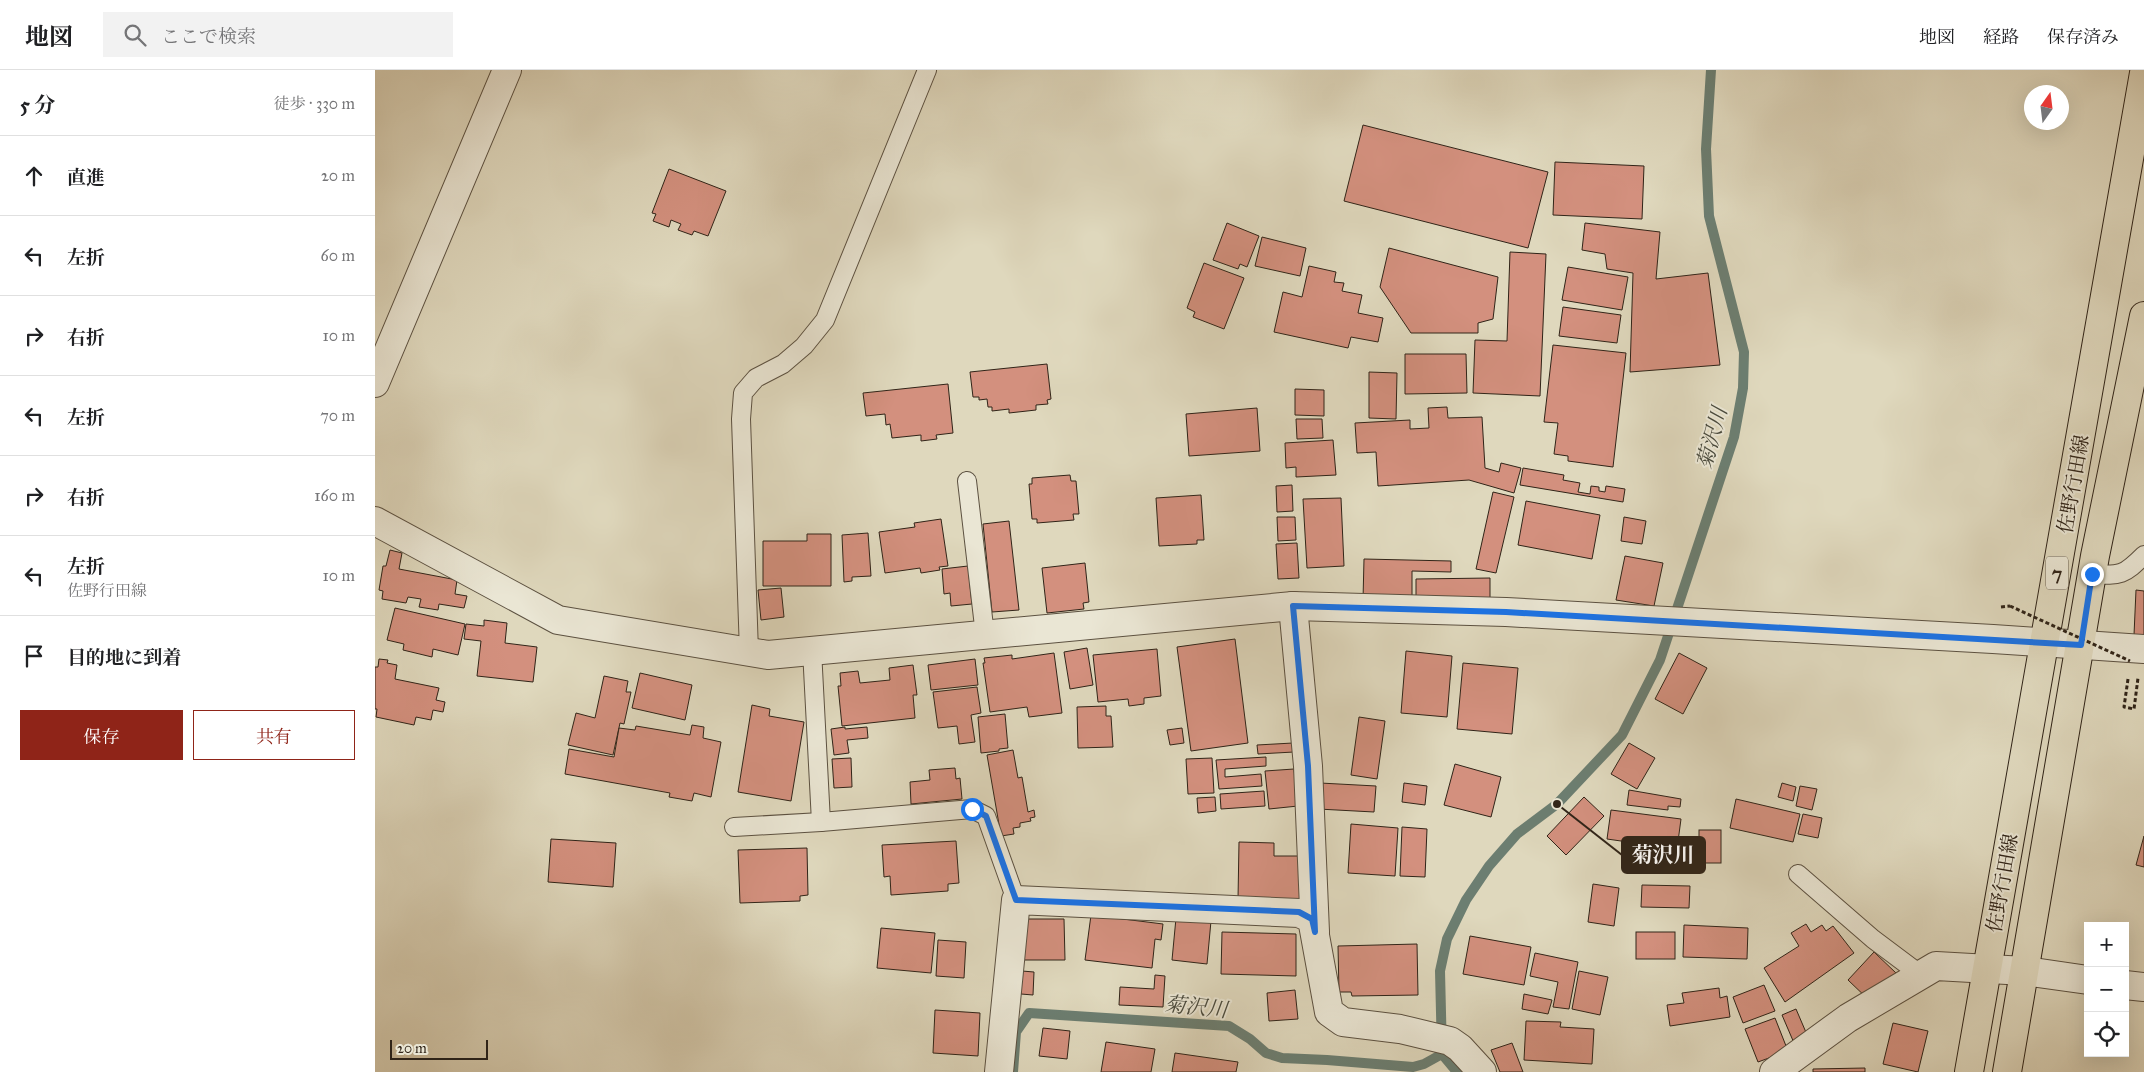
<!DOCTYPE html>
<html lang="ja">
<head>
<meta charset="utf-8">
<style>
  :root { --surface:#fff; --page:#f2f2f2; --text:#202124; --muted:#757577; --line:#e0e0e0; --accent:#8f2418 }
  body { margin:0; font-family:"IM FELL Great Primer","Noto Serif JP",serif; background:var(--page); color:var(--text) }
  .controls { position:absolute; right:15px; bottom:15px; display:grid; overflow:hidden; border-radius:0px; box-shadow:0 5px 20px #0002 }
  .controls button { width:45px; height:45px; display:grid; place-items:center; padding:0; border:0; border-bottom:1px solid var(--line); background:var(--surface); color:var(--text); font:25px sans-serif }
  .compass { position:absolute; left:1649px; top:15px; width:45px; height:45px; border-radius:50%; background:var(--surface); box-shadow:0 5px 20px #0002; rotate:14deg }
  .scale { position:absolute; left:15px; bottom:12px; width:98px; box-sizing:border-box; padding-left:5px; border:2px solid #302418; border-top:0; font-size:14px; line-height:18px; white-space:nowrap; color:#302418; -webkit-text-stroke:4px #eae6d4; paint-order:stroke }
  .stop { position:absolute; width:15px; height:15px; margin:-11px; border:4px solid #1a73e8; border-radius:50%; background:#fff }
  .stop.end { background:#1a73e8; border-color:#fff; box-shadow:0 1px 5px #0008 }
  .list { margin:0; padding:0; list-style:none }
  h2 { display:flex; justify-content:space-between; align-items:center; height:65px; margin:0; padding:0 20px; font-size:21px }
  h2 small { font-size:16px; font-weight:400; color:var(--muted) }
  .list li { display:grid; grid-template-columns:32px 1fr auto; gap:15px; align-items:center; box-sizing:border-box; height:80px; padding:0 20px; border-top:1px solid var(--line) }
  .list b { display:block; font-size:19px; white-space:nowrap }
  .list p { margin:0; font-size:16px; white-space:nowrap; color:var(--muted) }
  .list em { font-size:16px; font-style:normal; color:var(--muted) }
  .actions { display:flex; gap:10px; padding:15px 20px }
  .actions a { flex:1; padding:11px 0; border:1px solid var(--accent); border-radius:0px; text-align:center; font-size:18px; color:var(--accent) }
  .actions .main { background:var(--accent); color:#fff }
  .icon { flex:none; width:28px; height:28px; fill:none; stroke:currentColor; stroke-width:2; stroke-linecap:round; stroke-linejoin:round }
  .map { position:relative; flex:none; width:1769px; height:1002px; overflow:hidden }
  header { display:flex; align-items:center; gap:30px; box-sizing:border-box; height:70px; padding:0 25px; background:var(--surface); border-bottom:1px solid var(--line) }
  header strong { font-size:24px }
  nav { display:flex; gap:28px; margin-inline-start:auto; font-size:18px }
  .search { width:350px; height:45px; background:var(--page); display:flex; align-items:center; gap:12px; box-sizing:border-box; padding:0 18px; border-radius:0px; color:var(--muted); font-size:19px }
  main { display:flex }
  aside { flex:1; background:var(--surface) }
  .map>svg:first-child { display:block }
</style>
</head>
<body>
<header>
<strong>地図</strong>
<div class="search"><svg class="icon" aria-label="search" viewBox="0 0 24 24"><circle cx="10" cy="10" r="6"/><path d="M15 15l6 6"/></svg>ここで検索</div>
<nav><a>地図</a><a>経路</a><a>保存済み</a></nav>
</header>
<main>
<aside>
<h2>5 分<small>徒歩 · 330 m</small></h2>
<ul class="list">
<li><svg class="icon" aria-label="ahead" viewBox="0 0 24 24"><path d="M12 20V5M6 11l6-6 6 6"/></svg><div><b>直進</b></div><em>20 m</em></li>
<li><svg class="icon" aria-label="left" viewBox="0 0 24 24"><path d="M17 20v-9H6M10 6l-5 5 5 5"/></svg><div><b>左折</b></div><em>60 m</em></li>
<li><svg class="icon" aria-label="right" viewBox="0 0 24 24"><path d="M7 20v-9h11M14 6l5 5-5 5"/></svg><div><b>右折</b></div><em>10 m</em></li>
<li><svg class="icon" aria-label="left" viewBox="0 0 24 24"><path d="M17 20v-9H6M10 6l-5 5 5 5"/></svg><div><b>左折</b></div><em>70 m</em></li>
<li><svg class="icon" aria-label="right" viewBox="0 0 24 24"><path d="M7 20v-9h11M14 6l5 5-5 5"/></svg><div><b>右折</b></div><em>160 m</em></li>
<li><svg class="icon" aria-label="left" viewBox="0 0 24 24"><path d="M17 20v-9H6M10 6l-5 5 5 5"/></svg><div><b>左折</b><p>佐野行田線</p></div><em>10 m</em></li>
<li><svg class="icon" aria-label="arrive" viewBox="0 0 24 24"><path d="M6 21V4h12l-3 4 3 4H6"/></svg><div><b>目的地に到着</b></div></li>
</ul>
<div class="actions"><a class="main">保存</a><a>共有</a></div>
</aside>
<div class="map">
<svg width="1769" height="1002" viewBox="0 0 1769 1002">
  <rect width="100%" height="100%" fill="#dfd8bd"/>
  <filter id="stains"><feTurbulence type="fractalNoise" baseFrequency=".004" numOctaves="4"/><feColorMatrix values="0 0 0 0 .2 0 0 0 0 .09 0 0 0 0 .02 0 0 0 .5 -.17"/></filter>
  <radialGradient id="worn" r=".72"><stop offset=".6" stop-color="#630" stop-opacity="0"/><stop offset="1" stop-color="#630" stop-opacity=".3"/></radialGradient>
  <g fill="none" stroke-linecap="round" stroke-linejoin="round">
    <g stroke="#6c7e71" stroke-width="10">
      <polyline points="1067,984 1082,1002"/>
      <polyline points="638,1002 641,962 654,943 854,956 875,969 891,983 907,988 952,990 1038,997 1049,994 1067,984 1065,901 1072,869 1091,830 1114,796 1142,764 1182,734 1247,665 1285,590 1359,367 1368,318 1369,282 1334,146 1331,79 1336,0"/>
    </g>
  </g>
  <g fill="#d3907e" stroke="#302418">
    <polygon points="988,55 1173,102 1153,178 969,131"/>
    <polygon points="1180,92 1269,96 1267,149 1178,145"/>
    <polygon points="294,99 351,121 333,166 319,161 317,165 303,160 306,154 296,150 294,157 278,151 281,144 277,143"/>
    <polygon points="852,153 884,166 872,197 865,194 863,199 838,190"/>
    <polygon points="1210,153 1285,162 1281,209 1333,203 1345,295 1255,302 1258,203 1232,199 1230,184 1207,180"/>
    <polygon points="887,167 931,178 925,206 880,196"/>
    <polygon points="1014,178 1123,207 1118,249 1103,253 1103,263 1036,263 1005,217"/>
    <polygon points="1135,182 1171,184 1165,326 1098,323 1100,270 1132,271"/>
    <polygon points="829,193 869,208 849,259 818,247 820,242 812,238"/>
    <polygon points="934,196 961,202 959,212 969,213 967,221 987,225 983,243 1008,248 1003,272 976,267 973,278 899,262 908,222 927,227"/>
    <polygon points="1193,197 1253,207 1247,240 1187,230"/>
    <polygon points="1188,237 1246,245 1242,273 1184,266"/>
    <polygon points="1178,275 1251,283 1238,397 1193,391 1193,386 1179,384 1183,353 1169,352"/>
    <polygon points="1030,284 1091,284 1092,323 1030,324"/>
    <polygon points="672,294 676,329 672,330 673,334 661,335 661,340 634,343 634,339 617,341 617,337 613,337 612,329 604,330 604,327 598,327 595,302"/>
    <polygon points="994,302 1022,303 1021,349 994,348"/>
    <polygon points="573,314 578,363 561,365 562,369 546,371 546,365 517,368 515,354 511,355 510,344 491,346 488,323"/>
    <polygon points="920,319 949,320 949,346 920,345"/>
    <polygon points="1072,337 1073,348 1107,347 1110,398 1124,402 1126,393 1146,398 1139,423 1094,410 1003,416 1001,382 982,383 980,353 1035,350 1035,359 1054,358 1053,338"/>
    <polygon points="882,338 885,381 814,386 811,344"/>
    <polygon points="921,349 947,349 948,368 922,369"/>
    <polygon points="958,370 961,405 921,407 921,397 911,398 910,373"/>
    <polygon points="1148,398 1189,405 1188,410 1205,413 1203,422 1215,424 1216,416 1224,417 1224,421 1230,422 1231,416 1250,419 1248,432 1145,415"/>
    <polygon points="695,405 696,411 701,411 704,444 698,444 699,450 662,453 662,449 657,449 654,414 657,414 657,408"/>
    <polygon points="917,415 918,441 902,442 901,416"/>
    <polygon points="1118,422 1139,427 1121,503 1101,499"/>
    <polygon points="826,425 829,470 822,470 822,474 784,476 781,428"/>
    <polygon points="966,428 969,496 932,498 928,429"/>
    <polygon points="1151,431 1225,445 1217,489 1143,475"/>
    <polygon points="902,447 920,447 921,470 903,471"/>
    <polygon points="1249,447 1271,451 1267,474 1246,471"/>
    <polygon points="566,449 573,496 564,497 565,500 546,503 545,498 510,503 504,462 540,457 539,453"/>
    <polygon points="634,451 644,540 617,542 608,454"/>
    <polygon points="493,463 496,506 477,507 477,511 469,512 467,465"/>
    <polygon points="432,464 456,464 456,516 388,516 388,471 432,471"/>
    <polygon points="922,473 924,508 903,509 901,474"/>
    <polygon points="15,480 27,483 24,499 82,510 80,524 92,526 89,538 64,534 63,540 44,537 46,529 33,527 31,533 7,529 8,521 4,520 8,496 11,496"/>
    <polygon points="1250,486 1288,493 1279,536 1241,530"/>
    <polygon points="989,489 1076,491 1076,502 1037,501 1037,530 988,530"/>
    <polygon points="710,493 714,532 708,533 709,539 672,543 667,498"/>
    <polygon points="593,496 597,534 576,536 575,523 569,524 567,499"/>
    <polygon points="1115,508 1115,529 1041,529 1041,509"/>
    <polygon points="406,518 409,547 386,550 383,520"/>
    <polygon points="1761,520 1769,521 1769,565 1759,565"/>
    <polygon points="20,538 90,554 83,585 58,579 57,587 28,580 29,574 12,570"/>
    <polygon points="109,550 132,553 130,573 162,577 158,612 102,606 106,571 89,569 91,554 109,556"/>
    <polygon points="860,569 873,673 816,681 802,577"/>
    <polygon points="712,578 718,615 695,619 689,582"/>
    <polygon points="782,579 786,626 769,628 769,634 754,636 753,629 723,632 718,585"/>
    <polygon points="1031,581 1077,586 1072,647 1026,643"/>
    <polygon points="679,583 687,643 654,647 652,637 615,642 608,593 610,593 609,588 637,585 637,589"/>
    <polygon points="1304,583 1332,598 1308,644 1280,629"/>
    <polygon points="4,589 13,590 12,593 22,595 20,609 64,618 61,630 70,632 68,642 58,640 56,650 41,647 39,655 1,647 2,639 0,639 0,597 3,597"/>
    <polygon points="600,589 603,615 556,620 553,595"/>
    <polygon points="1088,593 1143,598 1137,664 1082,659"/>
    <polygon points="538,595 542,625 538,625 540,648 467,656 463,616 466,616 465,603 483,601 485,613 515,610 514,598"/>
    <polygon points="265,603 317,615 310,650 257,638"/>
    <polygon points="229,606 253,611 251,622 256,622 249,654 245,653 238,685 193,675 201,643 220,648"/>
    <polygon points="602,617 606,643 596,645 600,672 584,674 582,656 563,658 558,622"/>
    <polygon points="377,635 395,639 394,646 429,652 416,731 363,722"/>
    <polygon points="731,636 731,646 736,646 738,677 703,678 702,637"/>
    <polygon points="630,644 633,678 624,679 624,681 606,683 603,647"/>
    <polygon points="984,647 1010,651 1002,709 976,705"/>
    <polygon points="317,655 329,657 328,668 346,672 336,727 319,723 317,731 294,727 295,723 190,704 194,679 239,687 244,658 260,660 261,656 315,665"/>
    <polygon points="470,657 470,659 492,657 493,668 472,670 474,683 459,685 456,659"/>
    <polygon points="807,658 809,673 795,675 792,660"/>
    <polygon points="918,673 919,682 883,684 882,675"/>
    <polygon points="1254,673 1280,688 1262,719 1236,704"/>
    <polygon points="638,680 643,708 647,707 653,742 659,740 660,747 655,748 656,751 645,753 645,757 638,758 639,764 626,766 612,685"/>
    <polygon points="891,687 891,696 850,699 850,707 886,704 887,716 844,719 841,690"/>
    <polygon points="476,688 477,717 459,718 457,689"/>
    <polygon points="837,688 839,723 813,724 811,689"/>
    <polygon points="1080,694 1126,707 1116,747 1069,735"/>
    <polygon points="580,698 581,709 585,708 587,729 536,734 535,712 555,710 554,700"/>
    <polygon points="919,699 923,736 894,739 890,701"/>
    <polygon points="945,713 1001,716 999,742 943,739"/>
    <polygon points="1029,713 1052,716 1050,735 1027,732"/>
    <polygon points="1407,713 1421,717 1418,731 1403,727"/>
    <polygon points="1425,716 1442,719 1437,740 1421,736"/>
    <polygon points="1254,720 1306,729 1305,737 1293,736 1293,740 1252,735"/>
    <polygon points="889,721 890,736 846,739 845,724"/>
    <polygon points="840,727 841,741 823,743 822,728"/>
    <polygon points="1209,727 1229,746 1191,785 1172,766"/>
    <polygon points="1361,729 1425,744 1418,772 1355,758"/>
    <polygon points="1236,740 1306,749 1302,779 1232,769"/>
    <polygon points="1428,744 1447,748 1443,768 1423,764"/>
    <polygon points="976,754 1023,758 1020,806 973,803"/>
    <polygon points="1027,757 1052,759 1050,807 1025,806"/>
    <rect x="1324" y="760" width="22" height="33"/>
    <polygon points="1769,766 1769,797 1761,795"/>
    <polygon points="176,769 241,773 238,817 173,812"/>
    <polygon points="581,771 584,813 573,814 573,821 516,825 515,806 509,807 507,775"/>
    <polygon points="864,772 899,773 899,786 926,786 925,830 863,829"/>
    <polygon points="432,778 433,825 425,826 425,831 365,833 363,780"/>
    <polygon points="1218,814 1244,818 1239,856 1213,852"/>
    <polygon points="1267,815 1315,816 1314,838 1266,837"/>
    <polygon points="716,845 788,854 786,870 780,869 777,898 710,890"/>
    <polygon points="801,848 836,851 832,894 797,890"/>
    <polygon points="648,849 689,849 690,890 649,890"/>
    <polygon points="1431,854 1436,862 1447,855 1451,861 1458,856 1479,883 1410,932 1389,898 1424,876 1416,863"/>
    <polygon points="1309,855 1373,858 1372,889 1308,887"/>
    <polygon points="506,858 560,863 556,903 502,898"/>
    <polygon points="847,862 921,864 921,906 846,904"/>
    <rect x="1261" y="862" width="39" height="27"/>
    <polygon points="1095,866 1156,877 1149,915 1088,904"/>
    <polygon points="563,870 591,872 589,908 561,906"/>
    <polygon points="1042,874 1043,925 977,926 976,922 964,922 963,876"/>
    <polygon points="1499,882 1521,903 1495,931 1473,910"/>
    <polygon points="1160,883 1203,892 1194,939 1178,937 1183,912 1155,906"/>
    <polygon points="647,901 659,902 658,925 646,924"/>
    <polygon points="1204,901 1233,907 1225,945 1197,939"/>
    <polygon points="780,905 790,906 788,937 744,935 745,917 779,919"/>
    <polygon points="1389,915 1400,941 1368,953 1358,927"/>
    <polygon points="1344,918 1345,928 1352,926 1355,947 1295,956 1292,935 1309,933 1307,923"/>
    <polygon points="920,920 923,949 894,951 892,923"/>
    <polygon points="1149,924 1177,930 1173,944 1147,939"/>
    <polygon points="1421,939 1433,967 1419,973 1407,945"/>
    <polygon points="560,940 605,943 603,986 558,983"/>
    <polygon points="1400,948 1413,981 1383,992 1370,959"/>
    <polygon points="1151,951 1186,952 1185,957 1219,959 1217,994 1149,990"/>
    <polygon points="1518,953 1553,961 1543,1002 1508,994"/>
    <polygon points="668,958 695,961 692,989 664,986"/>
    <polygon points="731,972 780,979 776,1002 726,1002"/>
    <polygon points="1137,973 1148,1002 1125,1002 1116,980"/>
    <polygon points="800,983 863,992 861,1002 797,1002"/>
    <polygon points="1490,998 1490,1002 1438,1002 1438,999"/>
  </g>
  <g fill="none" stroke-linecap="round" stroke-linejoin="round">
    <defs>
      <g id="lane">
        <polyline points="592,411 610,565"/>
        <path d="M1717,504C1746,506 1749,505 1769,485"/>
        <polyline points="437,580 446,752"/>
        <polyline points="374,582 366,349 368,323 381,308 408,294 429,276 450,250 552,0"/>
        <polyline points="359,757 446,752 597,739 611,746 641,830"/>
        <polyline points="1423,804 1498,869 1546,905"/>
      </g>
      <g id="street">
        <polyline points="0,313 132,0"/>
        <polyline points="0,451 183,550 393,585 918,536 1131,542 1618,569 1769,579"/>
        <polyline points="918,536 933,696 940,862"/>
        <polyline points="1750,915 1769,917"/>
        <polyline points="624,1002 641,830 924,843 937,849 954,942 968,952 1025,959 1075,971 1085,978 1107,1002"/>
        <polyline points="1399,1002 1473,948 1561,896 1650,901 1713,910"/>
      </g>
      <g id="primary">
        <polyline points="1594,1002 1769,3"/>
        <polyline points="1632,1002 1720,486 1769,246"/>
      </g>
    </defs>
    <use href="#lane" stroke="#5c5141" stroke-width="20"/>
    <use href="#street" stroke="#5c5141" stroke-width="30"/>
    <use href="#primary" stroke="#302418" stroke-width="30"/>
    <g stroke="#302418" stroke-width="3" stroke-dasharray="4 2.5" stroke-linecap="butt">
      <polyline points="1626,537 1635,536"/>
      <polyline points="1753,609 1749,637 1759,639 1763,608"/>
    </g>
    <use href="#lane" stroke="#eae6d4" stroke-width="18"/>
    <use href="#street" stroke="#eae6d4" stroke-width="28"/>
    <use href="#primary" stroke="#dfd8bd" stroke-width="28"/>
    <polyline stroke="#302418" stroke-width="3" stroke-dasharray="4 2.5" stroke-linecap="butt" points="1635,536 1755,591"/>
  </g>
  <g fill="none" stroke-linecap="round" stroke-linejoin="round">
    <polyline stroke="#1a73e8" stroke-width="6" points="597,739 611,746 641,830 924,842 937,849 940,862 933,696 918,536 1131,542 1706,575 1717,504"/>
  </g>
  <g text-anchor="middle" stroke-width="4" stroke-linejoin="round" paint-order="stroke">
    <rect fill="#eae6d4" stroke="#685e50" stroke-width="1" x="1671" y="486.5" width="22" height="33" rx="4"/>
    <g font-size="19" font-weight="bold" fill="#302418">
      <text x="1682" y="510">7</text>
    </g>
    <g font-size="20" fill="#302418" stroke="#eae6d4">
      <text transform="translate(1698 414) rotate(-80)" y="7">佐野行田線</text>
      <text transform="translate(1627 813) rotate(-80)" y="7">佐野行田線</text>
    </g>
    <g font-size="21" font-style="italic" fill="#494a3d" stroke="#eae6d4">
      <text transform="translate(1337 368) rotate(-75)" y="7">菊沢川</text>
      <text transform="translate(821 937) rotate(6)" y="7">菊沢川</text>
    </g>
  </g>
  <path fill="none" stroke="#302418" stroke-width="2" d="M1182 734L1247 785"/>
  <circle fill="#302418" stroke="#eae6d4" stroke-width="2" cx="1182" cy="734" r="5"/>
  <rect fill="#302418" stroke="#302418" stroke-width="2" x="1247" y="767" width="83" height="36" rx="5"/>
  <g font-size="21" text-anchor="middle" font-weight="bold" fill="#fff">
    <text x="1288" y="792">菊沢川</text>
  </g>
  <rect width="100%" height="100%" filter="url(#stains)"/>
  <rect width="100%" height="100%" fill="url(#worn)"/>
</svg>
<div class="controls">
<button>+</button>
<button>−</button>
<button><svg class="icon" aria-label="locate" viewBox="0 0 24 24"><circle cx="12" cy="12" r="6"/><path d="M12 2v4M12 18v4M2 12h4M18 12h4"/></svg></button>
</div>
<svg class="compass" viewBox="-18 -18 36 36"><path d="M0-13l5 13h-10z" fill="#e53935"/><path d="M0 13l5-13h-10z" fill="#757577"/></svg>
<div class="scale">20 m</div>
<div class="stop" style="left:597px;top:739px"></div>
<div class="stop end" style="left:1717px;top:504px"></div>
</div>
</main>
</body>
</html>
